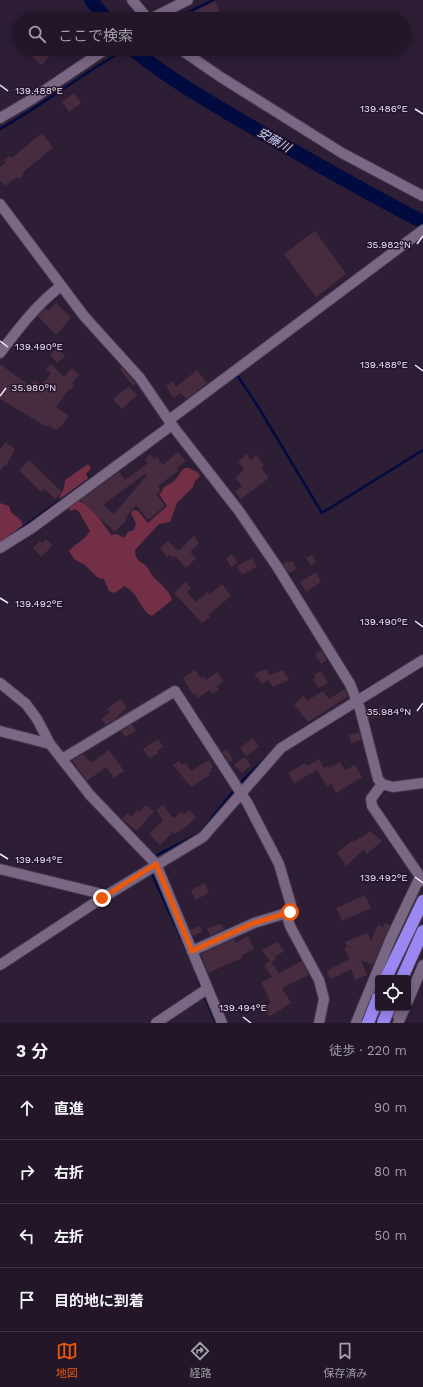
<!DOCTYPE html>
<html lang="ja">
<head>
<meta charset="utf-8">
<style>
  :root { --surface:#221628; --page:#2a1f30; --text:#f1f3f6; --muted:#a29fa8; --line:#3f3545; --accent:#ea580c }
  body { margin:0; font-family:"Work Sans","Noto Sans JP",sans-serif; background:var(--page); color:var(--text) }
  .controls { position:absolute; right:12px; bottom:12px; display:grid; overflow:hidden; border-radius:4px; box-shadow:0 2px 10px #0003 }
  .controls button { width:36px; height:36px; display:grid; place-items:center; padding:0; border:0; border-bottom:1px solid var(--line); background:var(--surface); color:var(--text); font:20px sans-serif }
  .stop { position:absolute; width:12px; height:12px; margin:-9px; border:3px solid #ea580c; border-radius:50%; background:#fff }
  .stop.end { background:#ea580c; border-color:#fff; box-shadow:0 1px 4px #0008 }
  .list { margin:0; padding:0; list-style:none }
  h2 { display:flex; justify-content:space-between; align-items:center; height:52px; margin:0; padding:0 16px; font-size:17px }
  h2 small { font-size:13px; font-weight:400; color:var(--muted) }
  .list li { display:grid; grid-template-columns:26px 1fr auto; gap:12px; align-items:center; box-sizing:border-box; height:64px; padding:0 16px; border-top:1px solid var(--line) }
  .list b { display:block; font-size:15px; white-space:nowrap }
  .list em { font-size:13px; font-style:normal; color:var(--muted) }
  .icon { flex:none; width:22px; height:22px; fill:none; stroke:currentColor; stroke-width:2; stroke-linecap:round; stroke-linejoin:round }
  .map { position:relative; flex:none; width:423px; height:1023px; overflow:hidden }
  .search { position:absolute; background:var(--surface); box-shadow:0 2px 10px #0003; left:12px; right:12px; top:12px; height:44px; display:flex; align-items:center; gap:10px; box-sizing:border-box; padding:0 14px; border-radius:22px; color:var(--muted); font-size:15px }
  .sheet { height:308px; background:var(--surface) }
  nav { display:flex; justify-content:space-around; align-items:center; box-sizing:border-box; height:56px; border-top:1px solid var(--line); background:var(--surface); font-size:11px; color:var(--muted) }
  nav a { display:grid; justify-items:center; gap:2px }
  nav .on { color:var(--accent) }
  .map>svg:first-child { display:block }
</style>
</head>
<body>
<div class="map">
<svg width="423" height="1023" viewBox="0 0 423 1023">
  <rect width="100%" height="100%" fill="#2d1d35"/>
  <g fill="#732f45">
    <path d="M88,464L91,468L86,474L90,482L72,497L88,506L99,518L111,535L117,534L124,538L128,532L134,530L136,523L131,514L133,510L138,511L148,523L167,506L159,494L162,492L163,488L174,481L184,468H189L199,473L200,476L195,481L193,487L177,503L170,522L159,524L135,550C135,561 141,561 147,567C149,569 150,573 152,575C159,584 169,589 172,600L152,616C141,612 139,593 124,586L115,593L109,591L104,579L98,578L85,565L74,559L69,551C75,544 86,539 90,531L79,512L75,509L72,511L69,509L68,506L59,498L64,488L65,480Z"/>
    <path d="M0,503L9,506L11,512C19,519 24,519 22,530L11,538L0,541Z"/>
  </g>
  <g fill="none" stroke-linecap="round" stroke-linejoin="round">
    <g stroke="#020b3f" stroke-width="2.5">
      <polyline points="174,19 213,0"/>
      <path d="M0,129C43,105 82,74 126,49"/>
      <polyline points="235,377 237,375 257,405 322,513 423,450"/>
      <polyline points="12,535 94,476"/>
      <polyline points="357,695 370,687"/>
      <polyline points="239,784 267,757"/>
      <polyline points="153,857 200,833 235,789"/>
      <polyline points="151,872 190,958"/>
      <polyline points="195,970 202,990"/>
      <polyline points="204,995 216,1023"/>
    </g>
    <g stroke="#020b3f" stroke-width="14">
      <polyline points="91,0 106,19"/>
      <path d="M132,49C173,82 218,107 264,134C317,164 369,194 423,222"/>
    </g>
  </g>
  <g fill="#472c3f" fill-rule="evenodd">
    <polygon points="215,1 220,11 203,19 178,19 185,16 184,14 191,11 192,13"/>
    <polygon points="38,49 55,49 42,65 32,57"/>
    <polygon points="74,93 81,103 69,112 62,102"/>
    <polygon points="42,133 53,148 22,173 24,175 18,179 17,177 5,186 0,180 0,167 6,162 4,160 10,156 12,158"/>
    <polygon points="315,231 346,274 316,297 284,254"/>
    <polygon points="56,303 71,318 56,335 38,316 45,308 48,311"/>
    <polygon points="57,348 65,356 57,363 50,355"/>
    <polygon points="0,364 30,386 34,380 42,385 51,373 46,369 51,364 64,377 72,368 79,375 72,383 75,385 70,390 69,389 56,407 69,416 60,428 59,427 56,430 48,425 47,427 0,399"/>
    <polygon points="122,367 136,384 133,386 120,369"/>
    <polygon points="197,370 207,383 187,399 180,393 173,398 166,386 172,381 176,387"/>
    <polygon points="129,386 137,395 122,409 113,399"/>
    <polygon points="5,442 15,449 6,466 4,465 0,471 0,450"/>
    <path d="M178,452L186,461L177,468L179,470L158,486L161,490L156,494L165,506L148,520L136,505L125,518L127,519L115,532L80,500L119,472L125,480L148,463L145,459L150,454L154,459L157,457L163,465ZM146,473L147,475L114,514L103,505Z"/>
    <polygon points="247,454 251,460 256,455 264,466 261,468 269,478 241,499 235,492 242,486 235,478 244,470 238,461"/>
    <polygon points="29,460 62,492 55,499 45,489 41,492 19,470"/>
    <polygon points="194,536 199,543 190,552 196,558 186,568 175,556 173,558 170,555 167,557 160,548 168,541 178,551"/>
    <polygon points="46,539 53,545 41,557 33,548 40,541 42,543"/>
    <polygon points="232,554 238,563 231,567 226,558"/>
    <polygon points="312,555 316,562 311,566 306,558"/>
    <polygon points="252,558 257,567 242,575 237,566"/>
    <polygon points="288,561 289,562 292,561 297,569 289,573 283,564"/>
    <polygon points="316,572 321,582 306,592 300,582"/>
    <polygon points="186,582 191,588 187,592 196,602 208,592 210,594 222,584 231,596 208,615 210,617 202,623 174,593"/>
    <polygon points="321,650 327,660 321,664 315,654"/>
    <polygon points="266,669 270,675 283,670 289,680 273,687 268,680 262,684 254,674"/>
    <polygon points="195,670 201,678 203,676 206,680 217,672 224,681 217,686 219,690 212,694 209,690 198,698 195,693 193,695 183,678"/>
    <polygon points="321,671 328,683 319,688 313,679 316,678 314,675"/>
    <polygon points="345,689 347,697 308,722 294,704 304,696 307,701 323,691 329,699"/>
    <polygon points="120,699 127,707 114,720 106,725 101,719 110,712 107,709"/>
    <polygon points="386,706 387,716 369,718 368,712 370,710"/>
    <polygon points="132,724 136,731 125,737 121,731"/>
    <polygon points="359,732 361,740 351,743 349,735"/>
    <polygon points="253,738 259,747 246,756 240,748"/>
    <polygon points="158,739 163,747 157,751 158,754 149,758 143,749"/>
    <polygon points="227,749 233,760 229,762 222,752"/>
    <polygon points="109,750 124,771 114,778 106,767 87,781 72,760 83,754 91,763"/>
    <polygon points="244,757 251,765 242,773 234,765"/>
    <polygon points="319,759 324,768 328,766 329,768 340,762 345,770 355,765 362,777 336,793 331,784 327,786 317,770 294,783 288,773 305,763 307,766"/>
    <polygon points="209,760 213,767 211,769 212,771 208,773 210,775 191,787 173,765 179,761 182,765 186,763 191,771"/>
    <polygon points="146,805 154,811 137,831 122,819 127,813 132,817 137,810 139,812"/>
    <polygon points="163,805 173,818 182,812 184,814 190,810 196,818 184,828 175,834 173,832 160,845 149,834 163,820 156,810"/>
    <polygon points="370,831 382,841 367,854 364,849 346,866 337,853 353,840 354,842 360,837 361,838"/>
    <polygon points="205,883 209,893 195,900 191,890"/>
    <polygon points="365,895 371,908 342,921 336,908"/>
    <polygon points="385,923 390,925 373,965 361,960 367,975 355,980 351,969 331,979 327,972 328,970 350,959 344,948 347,947 345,942 367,933 371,941 378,925 383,927"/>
    <polygon points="218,924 219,925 222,924 224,929 210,936 207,929"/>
    <polygon points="200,926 202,932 193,936 190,930"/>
    <polygon points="248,936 254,949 241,956 242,958 208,973 201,954 234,939 236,943"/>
    <polygon points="278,942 284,951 275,957 276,959 271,962 279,973 302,961 309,975 282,988 291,1003 269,1017 264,1007 271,1003 261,982 272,977 264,965 270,961 262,950"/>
  </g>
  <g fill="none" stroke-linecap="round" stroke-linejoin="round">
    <defs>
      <g id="minor">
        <polyline points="132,0 148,19"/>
        <polyline points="150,19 188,0"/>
        <polyline points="180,49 219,76 342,153 423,196"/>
        <polyline points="0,118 29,101 106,49"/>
        <polyline points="0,204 84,316 140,378 172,425 239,511 278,568 350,684 360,709 378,779 382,784"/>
        <path d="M0,353C19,328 36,305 61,286"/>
        <polyline points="169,420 423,230"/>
        <polyline points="0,548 32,528 172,425"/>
        <polyline points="0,683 26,704 37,719 50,744 90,795 156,864 222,1023"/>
        <polyline points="0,731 50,744"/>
        <polyline points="62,759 175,691 248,804 279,864 291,905 288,919 290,926 319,980 324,999 319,1023"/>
        <polyline points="423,783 393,787 382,784 371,799 372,806 423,881"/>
        <polyline points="0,869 98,893 102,898"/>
        <polyline points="192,951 254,923 290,912"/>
        <polyline points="0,965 102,898 203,837 281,748 423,660"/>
        <polyline points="408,1001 423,965"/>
        <polyline points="382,1008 401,1016"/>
        <polyline points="156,1023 207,989"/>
        <polyline points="356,1023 391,938 420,877"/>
        <polyline points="398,1023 405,1008"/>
      </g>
      <g id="highway">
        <polyline points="386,978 423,901"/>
        <polyline points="402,978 423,931"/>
      </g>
    </defs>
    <use href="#minor" stroke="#45384c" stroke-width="12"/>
    <use href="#highway" stroke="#45384c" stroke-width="14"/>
    <use href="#minor" stroke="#7a6784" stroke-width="10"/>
    <use href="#highway" stroke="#9a87f1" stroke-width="12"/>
    <defs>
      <g id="highway-bridge">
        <polyline points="368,1023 378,998"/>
        <polyline points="383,1023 389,1008"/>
      </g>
    </defs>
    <use href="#highway-bridge" stroke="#45384c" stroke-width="14" stroke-linecap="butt"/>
    <use href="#highway-bridge" stroke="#9a87f1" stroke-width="12"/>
  </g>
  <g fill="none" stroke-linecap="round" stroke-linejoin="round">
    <polyline stroke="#ea580c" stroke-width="5" points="102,898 156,864 192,951 254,923 290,912"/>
  </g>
  <path fill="none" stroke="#f1e7f7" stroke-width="1.5" d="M0,85L8,91M415,109L423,114M417,244L423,236M0,341L8,347M415,365L423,371M0,396L6,388M0,598L8,603M415,621L423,627M417,711L423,703M0,854L8,859M415,877L423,883M243,1017L251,1023"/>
  <g text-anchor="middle" stroke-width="3" stroke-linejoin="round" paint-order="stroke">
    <g font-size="12" font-style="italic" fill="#c6d7fa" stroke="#23132b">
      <text transform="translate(274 140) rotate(30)" y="4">安藤川</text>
    </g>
  </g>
  <g font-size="10" text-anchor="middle" fill="#f1e7f7" stroke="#23132b" stroke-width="3" stroke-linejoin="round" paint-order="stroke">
    <text x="39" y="94">139.488°E</text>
    <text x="384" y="112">139.486°E</text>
    <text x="389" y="248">35.982°N</text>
    <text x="39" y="350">139.490°E</text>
    <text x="384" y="368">139.488°E</text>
    <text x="34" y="391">35.980°N</text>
    <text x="39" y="607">139.492°E</text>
    <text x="384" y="625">139.490°E</text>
    <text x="389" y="715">35.984°N</text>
    <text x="39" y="863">139.494°E</text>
    <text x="384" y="881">139.492°E</text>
    <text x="243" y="1011">139.494°E</text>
  </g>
</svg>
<div class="controls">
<button><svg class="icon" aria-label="locate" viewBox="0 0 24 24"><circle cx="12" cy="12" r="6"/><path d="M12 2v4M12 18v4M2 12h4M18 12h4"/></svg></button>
</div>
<div class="stop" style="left:290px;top:912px"></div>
<div class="stop end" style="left:102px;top:898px"></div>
<div class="search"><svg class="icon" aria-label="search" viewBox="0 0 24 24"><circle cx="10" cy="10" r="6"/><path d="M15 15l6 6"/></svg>ここで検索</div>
</div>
<section class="sheet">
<h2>3 分<small>徒歩 · 220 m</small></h2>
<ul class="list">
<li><svg class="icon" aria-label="ahead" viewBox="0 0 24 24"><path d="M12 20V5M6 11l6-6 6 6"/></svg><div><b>直進</b></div><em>90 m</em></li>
<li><svg class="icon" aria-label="right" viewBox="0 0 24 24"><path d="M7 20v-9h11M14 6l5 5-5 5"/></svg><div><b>右折</b></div><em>80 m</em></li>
<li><svg class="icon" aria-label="left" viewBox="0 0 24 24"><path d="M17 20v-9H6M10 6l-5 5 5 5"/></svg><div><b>左折</b></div><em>50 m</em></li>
<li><svg class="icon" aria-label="arrive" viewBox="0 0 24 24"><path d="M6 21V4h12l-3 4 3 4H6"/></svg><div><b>目的地に到着</b></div></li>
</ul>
</section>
<nav>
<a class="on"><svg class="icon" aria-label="map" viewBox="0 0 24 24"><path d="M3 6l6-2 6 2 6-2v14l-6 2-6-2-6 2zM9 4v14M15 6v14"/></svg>地図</a>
<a><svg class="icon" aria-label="directions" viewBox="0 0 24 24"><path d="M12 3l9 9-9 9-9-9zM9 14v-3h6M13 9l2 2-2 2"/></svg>経路</a>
<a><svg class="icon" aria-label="saved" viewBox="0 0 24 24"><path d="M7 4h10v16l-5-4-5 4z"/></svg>保存済み</a>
</nav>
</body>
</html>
